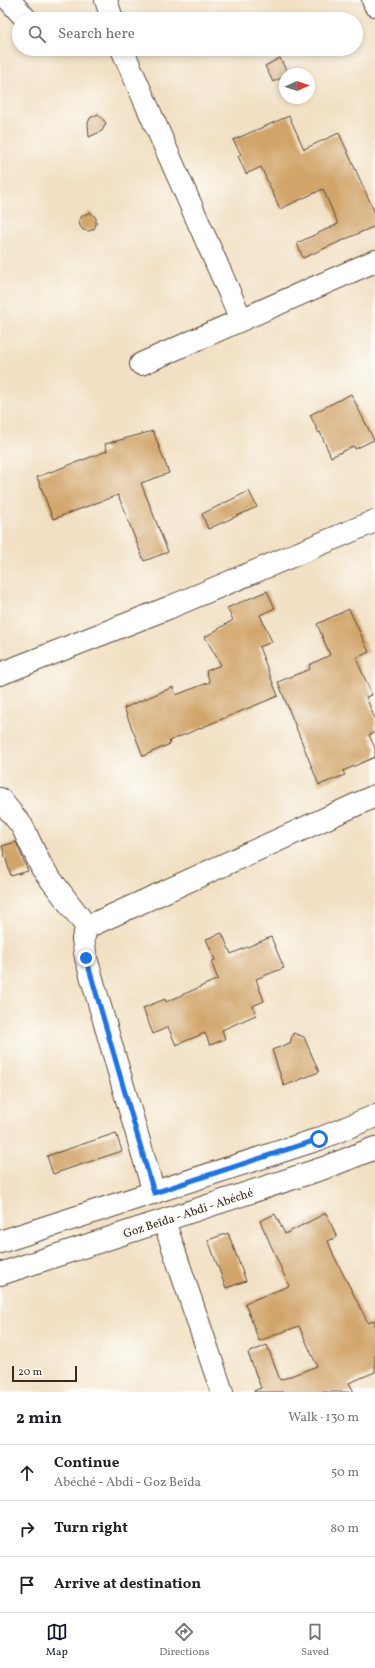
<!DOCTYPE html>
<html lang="en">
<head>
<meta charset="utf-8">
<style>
  :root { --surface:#fff; --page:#f2f2f2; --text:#202124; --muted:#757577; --line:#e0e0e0; --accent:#111827 }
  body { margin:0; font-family:Vollkorn,serif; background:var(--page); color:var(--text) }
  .compass { position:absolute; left:279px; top:68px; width:36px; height:36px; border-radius:50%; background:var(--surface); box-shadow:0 2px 6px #0003; rotate:87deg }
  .scale { position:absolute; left:12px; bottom:10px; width:65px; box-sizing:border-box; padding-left:4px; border:2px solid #3b2a1e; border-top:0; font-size:11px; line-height:14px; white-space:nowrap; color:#3b2a1e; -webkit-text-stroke:3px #fdfcf7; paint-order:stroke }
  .stop { position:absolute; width:12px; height:12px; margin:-9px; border:3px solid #1a73e8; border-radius:50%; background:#fff }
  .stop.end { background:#1a73e8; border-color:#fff; box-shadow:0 1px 4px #0008 }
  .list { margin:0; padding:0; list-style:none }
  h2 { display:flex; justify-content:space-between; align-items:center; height:52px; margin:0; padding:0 16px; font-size:17px }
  h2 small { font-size:13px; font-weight:400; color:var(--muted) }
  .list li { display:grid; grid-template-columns:26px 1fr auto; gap:12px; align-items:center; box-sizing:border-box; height:56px; padding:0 16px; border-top:1px solid var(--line) }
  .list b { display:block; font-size:15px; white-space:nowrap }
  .list p { margin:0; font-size:13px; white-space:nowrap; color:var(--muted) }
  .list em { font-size:13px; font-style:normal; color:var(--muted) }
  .icon { flex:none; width:22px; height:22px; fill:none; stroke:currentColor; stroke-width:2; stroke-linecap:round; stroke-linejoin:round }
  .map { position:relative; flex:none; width:375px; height:1392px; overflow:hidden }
  .search { position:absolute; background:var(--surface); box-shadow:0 2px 6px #0003; left:12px; right:12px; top:12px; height:44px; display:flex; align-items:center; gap:10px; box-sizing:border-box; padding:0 14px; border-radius:22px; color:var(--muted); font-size:15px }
  .sheet { height:220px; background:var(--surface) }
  nav { display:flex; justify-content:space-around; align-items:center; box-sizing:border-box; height:56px; border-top:1px solid var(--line); background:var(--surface); font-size:11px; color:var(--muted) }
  nav a { display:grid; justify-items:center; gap:2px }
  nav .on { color:var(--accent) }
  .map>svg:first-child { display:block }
</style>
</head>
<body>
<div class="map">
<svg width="375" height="1392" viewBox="0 0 375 1392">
  <rect width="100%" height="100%" fill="#fdfcf7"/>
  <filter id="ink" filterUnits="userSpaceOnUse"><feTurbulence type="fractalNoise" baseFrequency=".025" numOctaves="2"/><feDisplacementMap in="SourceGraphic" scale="8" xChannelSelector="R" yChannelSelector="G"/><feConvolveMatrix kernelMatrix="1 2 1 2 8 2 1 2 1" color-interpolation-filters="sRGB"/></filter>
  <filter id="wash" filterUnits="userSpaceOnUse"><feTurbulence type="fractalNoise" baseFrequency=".012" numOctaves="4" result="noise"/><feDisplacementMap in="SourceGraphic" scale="16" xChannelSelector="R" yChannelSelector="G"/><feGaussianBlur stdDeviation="0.9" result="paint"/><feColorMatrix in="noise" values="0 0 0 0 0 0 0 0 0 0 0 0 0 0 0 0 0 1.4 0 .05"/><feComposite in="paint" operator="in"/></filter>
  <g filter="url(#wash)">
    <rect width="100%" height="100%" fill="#f1e0c3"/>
    <g id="blocks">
      <g fill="#d1a56b">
        <polygon points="280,58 288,74 285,74 285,76 273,82 265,66"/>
        <polygon points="98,114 106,123 102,131 89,137 88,123 90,118"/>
        <polygon points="289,116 304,149 339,133 375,213 375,226 303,258 297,243 338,224 323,189 280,209 261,167 246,174 238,156 241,154 233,140"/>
        <polygon points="90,212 96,218 96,224 94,229 89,231 83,230 80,226 79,220 82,216"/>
        <polygon points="351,394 374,440 355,449 354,446 331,457 320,432 319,433 310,415"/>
        <polygon points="153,431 169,473 141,483 168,552 144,561 118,495 53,519 37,477 107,451 105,444"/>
        <polygon points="249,491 257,507 208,529 202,514"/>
        <polygon points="267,591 275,608 260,615 272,642 259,647 278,696 169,741 170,744 143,756 124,708 173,687 176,695 210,682 206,671 221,665 205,637 233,620 227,608"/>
        <polygon points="349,609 369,652 356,658 372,695 366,697 375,719 375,732 369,735 375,748 375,757 343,771 345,775 319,785 278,682 310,669 309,665 330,655 317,624"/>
        <polygon points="16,842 28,871 11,876 2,846"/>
        <polygon points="222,933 231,954 271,937 284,968 256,979 264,1001 253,1006 256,1015 222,1030 225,1039 210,1045 205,1033 176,1045 168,1027 153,1034 143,1008 165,999 166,1002 218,979 211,962 215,960 206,939"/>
        <polygon points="293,1033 304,1037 319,1072 284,1086 272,1050 290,1043"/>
        <polygon points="116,1133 122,1151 53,1174 47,1156"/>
        <polygon points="326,1213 337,1237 328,1241 334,1256 368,1323 375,1320 375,1372 349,1383 354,1392 254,1392 254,1391 261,1388 248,1353 267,1345 280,1380 317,1366 299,1326 259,1341 245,1303 289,1286 260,1221 275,1214 285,1234"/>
        <polygon points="228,1233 246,1281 226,1288 208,1240"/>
      </g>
    </g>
  </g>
  <g filter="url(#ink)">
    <use href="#blocks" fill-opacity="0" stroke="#564537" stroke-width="1"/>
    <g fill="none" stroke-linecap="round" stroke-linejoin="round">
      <defs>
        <g id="minor">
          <polyline points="9,0 26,19"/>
          <polyline points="106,0 112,19"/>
          <polyline points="373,0 375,5"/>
          <polyline points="122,49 241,319"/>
          <polyline points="141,364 375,261"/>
          <polyline points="0,674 168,608 375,521"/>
          <polyline points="0,799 22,826 42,868 87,927"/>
          <polyline points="154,1193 86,958 83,939 87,927 375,796"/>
          <polyline points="164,1221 222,1392"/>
        </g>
        <g id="major">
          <polyline points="0,1242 319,1139 375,1116"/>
          <polyline points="0,1274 327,1167 375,1148"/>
        </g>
      </defs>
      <use href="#minor" stroke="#564537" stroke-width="24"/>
      <use href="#major" stroke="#564537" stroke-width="24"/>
      <use href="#minor" stroke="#fff" stroke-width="22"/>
      <use href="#major" stroke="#fff" stroke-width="22"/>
    </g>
  </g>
  <g fill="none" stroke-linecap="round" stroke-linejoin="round" filter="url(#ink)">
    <polyline stroke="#1a73e8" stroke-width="5" points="86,958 154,1193 319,1139"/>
  </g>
  <g text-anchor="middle" stroke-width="3.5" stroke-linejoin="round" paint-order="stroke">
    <g font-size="12" fill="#3b2a1e" stroke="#fdfcf7">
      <text transform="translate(188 1213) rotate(-18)" y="4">Goz Beïda - Abdi - Abéché</text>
    </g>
  </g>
</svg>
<svg class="compass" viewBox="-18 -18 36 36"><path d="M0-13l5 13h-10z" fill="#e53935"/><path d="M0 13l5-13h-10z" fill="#757577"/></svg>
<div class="scale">20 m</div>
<div class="stop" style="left:319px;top:1139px"></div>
<div class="stop end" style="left:86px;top:958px"></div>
<div class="search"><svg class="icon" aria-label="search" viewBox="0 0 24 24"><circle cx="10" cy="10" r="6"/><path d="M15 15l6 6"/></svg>Search here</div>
</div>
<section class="sheet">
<h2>2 min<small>Walk · 130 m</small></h2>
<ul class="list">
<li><svg class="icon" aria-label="ahead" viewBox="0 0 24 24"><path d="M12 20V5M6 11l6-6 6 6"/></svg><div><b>Continue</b><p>Abéché - Abdi - Goz Beïda</p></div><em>50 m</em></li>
<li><svg class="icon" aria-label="right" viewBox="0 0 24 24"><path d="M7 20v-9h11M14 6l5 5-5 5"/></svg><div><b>Turn right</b></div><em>80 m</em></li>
<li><svg class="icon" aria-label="arrive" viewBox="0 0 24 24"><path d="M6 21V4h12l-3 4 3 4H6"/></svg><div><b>Arrive at destination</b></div></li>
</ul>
</section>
<nav>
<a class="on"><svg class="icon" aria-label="map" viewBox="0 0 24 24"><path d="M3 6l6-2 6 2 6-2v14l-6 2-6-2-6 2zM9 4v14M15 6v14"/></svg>Map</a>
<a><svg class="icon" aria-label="directions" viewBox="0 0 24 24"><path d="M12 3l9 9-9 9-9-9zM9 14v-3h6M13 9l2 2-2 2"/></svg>Directions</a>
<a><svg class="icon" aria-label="saved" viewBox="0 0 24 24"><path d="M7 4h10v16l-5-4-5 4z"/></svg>Saved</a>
</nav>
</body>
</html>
